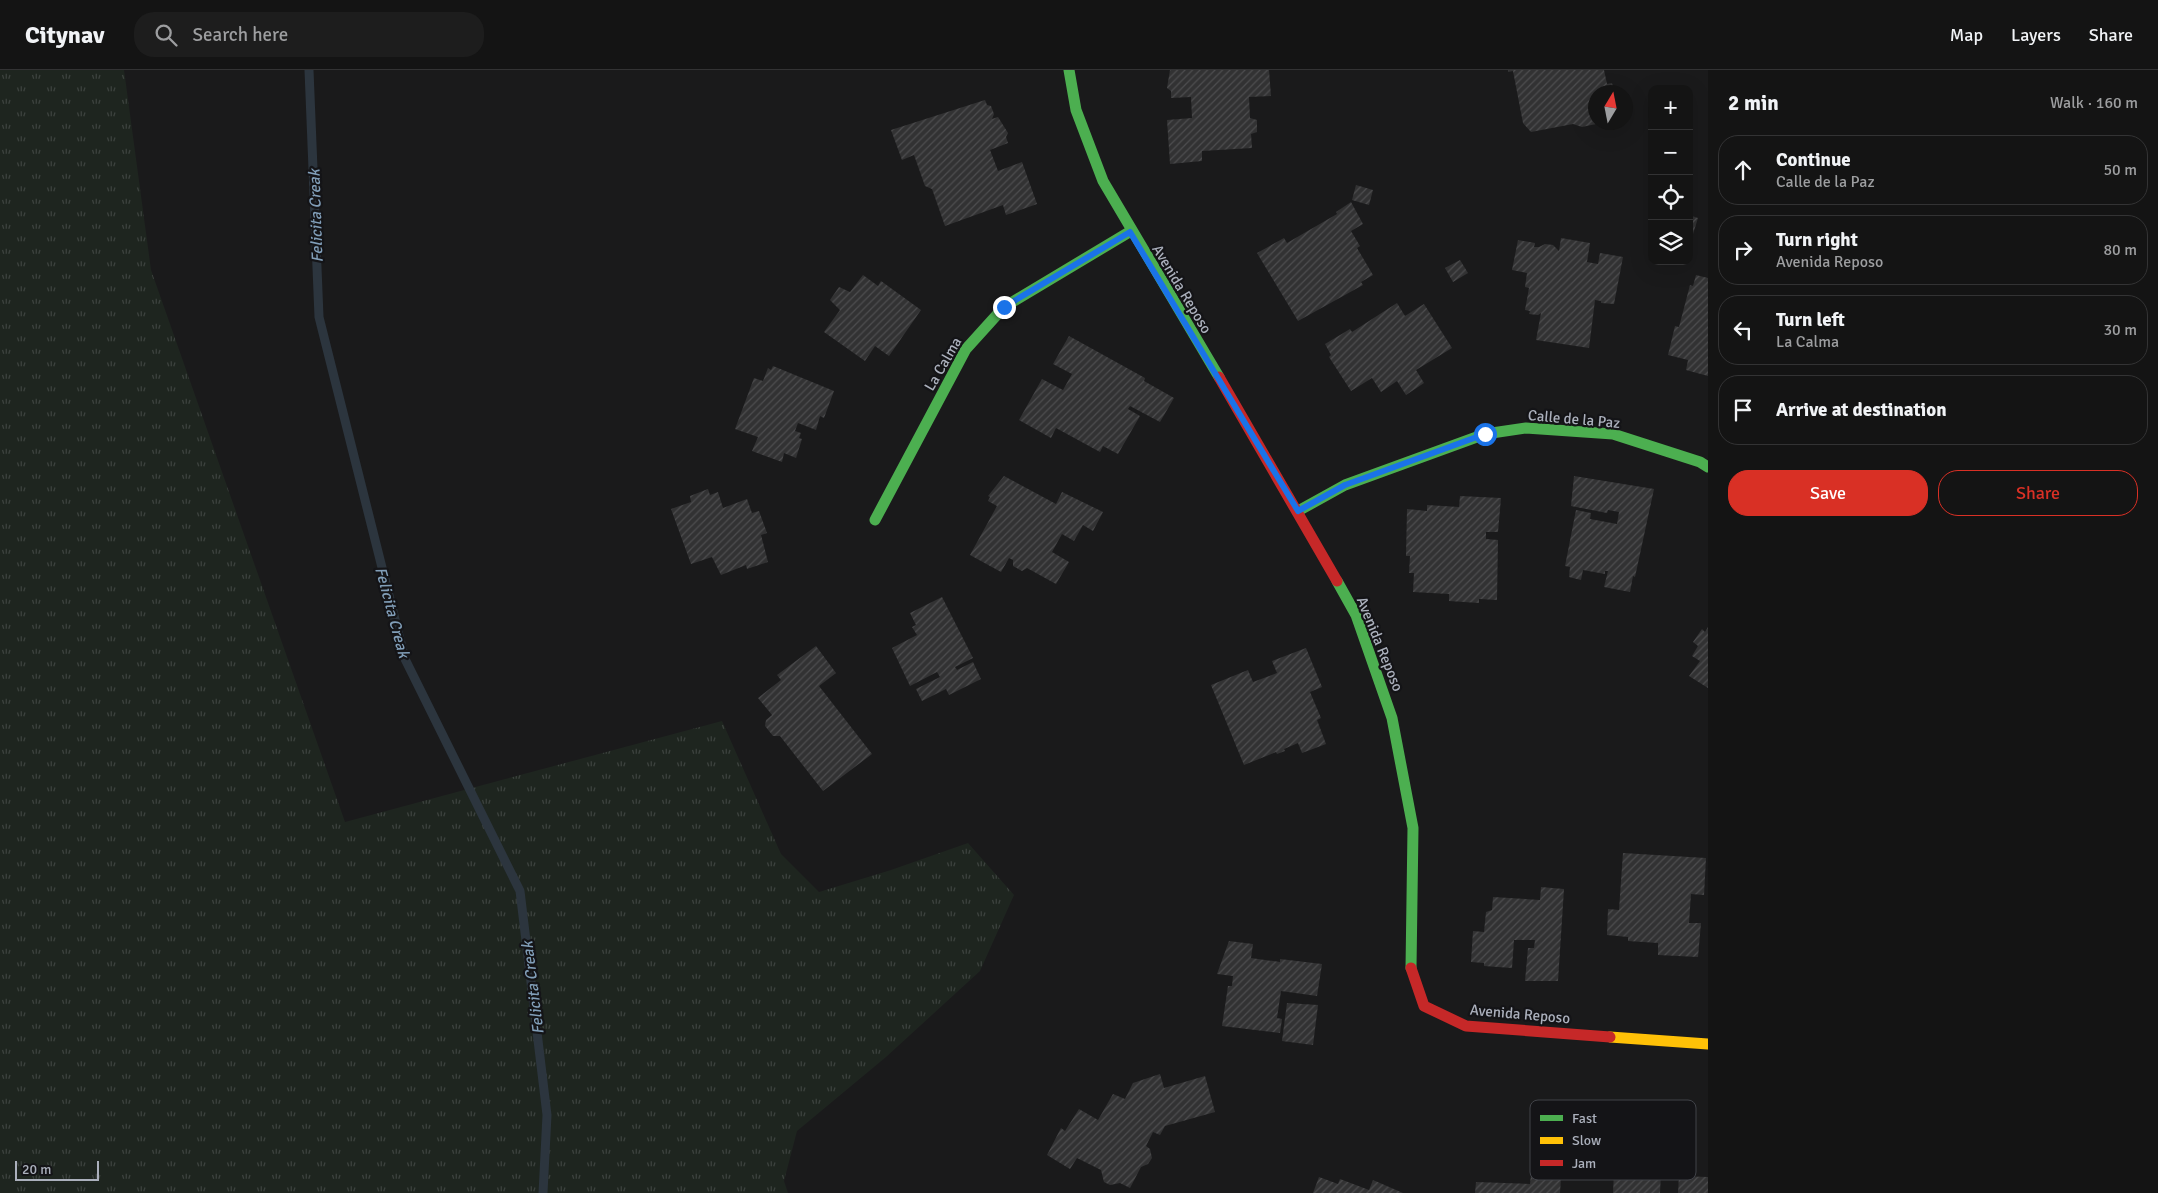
<!DOCTYPE html>
<html lang="en">
<head>
<meta charset="utf-8">
<style>
  :root { --surface:#141414; --page:#1d1d1d; --text:#f1f3f6; --muted:#9d9ea0; --line:#333334; --accent:#d93025 }
  body { margin:0; font-family:Signika,sans-serif; background:var(--page); color:var(--text) }
  .controls { position:absolute; right:15px; top:15px; display:grid; overflow:hidden; border-radius:10px; box-shadow:0 5px 20px #0002 }
  .controls button { width:45px; height:45px; display:grid; place-items:center; padding:0; border:0; border-bottom:1px solid var(--line); background:var(--surface); color:var(--text); font:25px sans-serif }
  .compass { position:absolute; left:1588px; top:15px; width:45px; height:45px; border-radius:50%; background:var(--surface); box-shadow:0 5px 20px #0002; rotate:10deg }
  .scale { position:absolute; left:15px; bottom:12px; width:84px; box-sizing:border-box; padding-left:5px; border:2px solid #abb0bc; border-top:0; font-size:14px; line-height:18px; white-space:nowrap; color:#abb0bc; -webkit-text-stroke:4px #141417; paint-order:stroke }
  .stop { position:absolute; width:15px; height:15px; margin:-11px; border:4px solid #1a73e8; border-radius:50%; background:#fff }
  .stop.end { background:#1a73e8; border-color:#fff; box-shadow:0 1px 5px #0008 }
  .list { margin:0; padding:0; list-style:none }
  h2 { display:flex; justify-content:space-between; align-items:center; height:65px; margin:0; padding:0 20px; font-size:21px }
  h2 small { font-size:16px; font-weight:400; color:var(--muted) }
  .list li { display:grid; grid-template-columns:32px 1fr auto; gap:15px; align-items:center; box-sizing:border-box; height:70px; margin:0 10px 10px; padding:0 10px; border:1px solid var(--line); border-radius:20px }
  .list b { display:block; font-size:19px; white-space:nowrap }
  .list p { margin:0; font-size:16px; white-space:nowrap; color:var(--muted) }
  .list em { font-size:16px; font-style:normal; color:var(--muted) }
  .actions { display:flex; gap:10px; padding:15px 20px }
  .actions a { flex:1; padding:11px 0; border:1px solid var(--accent); border-radius:20px; text-align:center; font-size:18px; color:var(--accent) }
  .actions .main { background:var(--accent); color:#fff }
  .icon { flex:none; width:28px; height:28px; fill:none; stroke:currentColor; stroke-width:2; stroke-linecap:round; stroke-linejoin:round }
  .map { position:relative; flex:none; width:1708px; height:1123px; overflow:hidden }
  header { display:flex; align-items:center; gap:30px; box-sizing:border-box; height:70px; padding:0 25px; background:var(--surface); border-bottom:1px solid var(--line) }
  header strong { font-size:24px }
  nav { display:flex; gap:28px; margin-inline-start:auto; font-size:18px }
  .search { width:350px; height:45px; background:var(--page); display:flex; align-items:center; gap:12px; box-sizing:border-box; padding:0 18px; border-radius:20px; color:var(--muted); font-size:19px }
  main { display:flex }
  aside { flex:1; background:var(--surface) }
  .map>svg:first-child { display:block }
</style>
</head>
<body>
<header>
<strong>Citynav</strong>
<div class="search"><svg class="icon" aria-label="search" viewBox="0 0 24 24"><circle cx="10" cy="10" r="6"/><path d="M15 15l6 6"/></svg>Search here</div>
<nav><a>Map</a><a>Layers</a><a>Share</a></nav>
</header>
<main>
<div class="map">
<svg width="1708" height="1123" viewBox="0 0 1708 1123">
  <defs>
    <pattern id="grass-tufts" width="24" height="20" patternUnits="userSpaceOnUse" patternTransform="scale(1.25)"><rect width="24" height="20" fill="#1e251f"/><path d="M3 7l-1-3M5 7V3M7 7l1-3M15 17l-1-3M17 17v-4M19 17l1-3" fill="none" stroke="#3c423e"/></pattern>
    <pattern id="building-hatch" width="6" height="6" patternUnits="userSpaceOnUse" patternTransform="scale(1.25)"><rect width="6" height="6" fill="#323233"/><path d="M-1 1l2-2M0 6l6-6M5 7l2-2" fill="none" stroke="#4d4d4f"/></pattern>
  </defs>
  <rect width="100%" height="100%" fill="#1a1a1b"/>
  <polygon fill="url(#grass-tufts)" points="0,0 124,0 151,200 345,752 722,651 781,784 819,822 891,800 968,773 1014,825 980,901 886,987 797,1061 784,1111 788,1123 0,1123"/>
  <g fill="none" stroke-linecap="round" stroke-linejoin="round">
    <polyline stroke="#2c353e" stroke-width="9" points="309,0 319,247 405,589 520,821 547,1045 543,1123"/>
  </g>
  <g fill="url(#building-hatch)">
    <polygon points="1170,0 1269,0 1271,26 1249,27 1250,48 1257,50 1257,62 1251,64 1252,78 1202,81 1202,91 1170,94 1167,50 1192,48 1191,27 1171,28 1171,21 1167,18"/>
    <polygon points="1508,0 1604,0 1607,14 1612,13 1614,22 1596,22 1596,54 1582,57 1573,54 1531,62 1523,53 1513,1 1508,2"/>
    <polygon points="985,30 987,35 991,36 994,44 992,49 998,47 1008,63 1006,67 1008,73 990,80 998,101 1022,92 1037,134 1006,145 1003,135 945,156 932,119 925,116 914,85 902,90 891,60"/>
    <polygon points="1356,115 1373,120 1369,135 1352,130"/>
    <polygon points="1351,132 1363,154 1351,161 1360,176 1357,178 1373,205 1361,212 1363,215 1298,251 1257,183 1284,168 1287,173 1337,144 1336,142"/>
    <polygon points="1689,145 1698,148 1693,164 1689,163"/>
    <polygon points="1561,168 1590,173 1587,192 1598,194 1600,183 1623,187 1614,234 1601,233 1601,231 1595,230 1589,278 1536,270 1541,243 1538,245 1529,244 1530,241 1525,240 1529,218 1525,217 1527,203 1512,200 1518,170 1535,173 1534,177 1539,177 1545,174 1553,175 1559,181"/>
    <polygon points="1460,190 1468,203 1453,212 1445,198"/>
    <polygon points="863,205 878,216 881,211 921,240 889,286 875,276 865,291 824,262 840,240 830,230 839,217 850,222"/>
    <polygon points="1696,205 1708,208 1708,306 1686,300 1688,290 1668,285 1675,256 1679,257 1690,215 1693,216"/>
    <polygon points="1397,233 1405,246 1424,234 1452,278 1416,300 1424,313 1406,325 1397,311 1381,322 1372,308 1351,321 1329,287 1331,285 1325,274 1350,259 1352,262"/>
    <polygon points="1069,266 1145,308 1144,311 1174,328 1160,352 1130,336 1128,339 1140,346 1118,384 1103,376 1100,382 1056,358 1051,368 1019,350 1042,309 1063,320 1072,304 1053,294"/>
    <polygon points="773,296 834,321 824,348 820,346 816,360 798,353 795,361 801,363 799,368 802,369 796,388 784,383 782,392 752,381 758,367 735,359 754,308 763,311 768,298 771,300"/>
    <polygon points="1004,406 1056,434 1062,422 1103,442 1093,461 1083,455 1074,471 1062,464 1052,482 1069,492 1056,514 1027,498 1022,501 1013,496 1013,490 1009,488 1001,502 970,485 997,436 988,431 990,427 988,426"/>
    <polygon points="1574,406 1654,419 1635,507 1633,506 1630,522 1604,517 1608,501 1605,501 1605,504 1583,500 1581,510 1569,507 1570,497 1565,496 1576,440 1591,443 1590,449 1617,454 1619,442 1608,440 1607,443 1571,436"/>
    <polygon points="708,419 710,425 718,422 723,438 747,429 752,443 759,441 767,463 761,465 768,492 747,499 746,495 721,505 712,487 691,494 671,439 691,432 690,426"/>
    <polygon points="1460,426 1501,428 1498,462 1486,462 1486,469 1498,470 1497,530 1479,529 1479,533 1449,531 1449,524 1413,522 1414,503 1409,503 1410,486 1406,486 1407,439 1427,441 1427,435 1459,437"/>
    <polygon points="942,527 973,588 955,597 957,600 973,592 981,609 949,625 946,619 922,631 916,619 940,607 937,602 910,616 892,578 917,565 912,557 916,555 910,543"/>
    <polygon points="1708,557 1708,618 1689,606 1700,591 1692,586 1698,576 1693,572 1702,559 1705,562"/>
    <polygon points="816,576 836,603 819,616 872,684 823,721 780,666 773,666 765,656 766,650 772,645 758,628 781,610 777,605"/>
    <polygon points="1306,578 1322,617 1310,622 1321,648 1317,650 1326,674 1302,683 1298,673 1284,679 1285,681 1277,684 1276,682 1244,695 1211,615 1248,600 1253,612 1277,603 1272,591"/>
    <polygon points="1623,783 1706,788 1704,825 1691,824 1689,853 1701,853 1698,887 1658,885 1658,873 1628,871 1628,867 1607,865 1608,839 1619,840"/>
    <polygon points="1541,817 1564,819 1558,911 1525,911 1528,878 1534,878 1535,870 1514,870 1512,898 1484,896 1484,893 1471,892 1473,861 1484,862 1486,842 1492,840 1493,827 1540,830"/>
    <polygon points="1229,871 1253,874 1251,888 1280,892 1280,889 1322,894 1317,926 1281,921 1277,948 1282,949 1280,963 1222,956 1228,916 1232,916 1233,906 1217,904"/>
    <polygon points="1287,933 1318,935 1313,975 1282,971"/>
    <polygon points="1160,1004 1164,1018 1205,1006 1215,1042 1165,1056 1160,1065 1153,1062 1146,1076 1150,1079 1152,1088 1148,1094 1141,1097 1130,1118 1120,1113 1110,1115 1104,1112 1101,1100 1077,1088 1070,1099 1047,1085 1061,1058 1065,1061 1079,1039 1098,1050 1113,1024 1125,1029 1133,1013"/>
    <polygon points="1614,1102 1661,1103 1660,1123 1613,1123"/>
    <polygon points="1536,1103 1561,1108 1560,1123 1475,1123 1476,1112 1530,1114 1531,1105"/>
    <polygon points="1679,1106 1708,1107 1708,1123 1678,1123"/>
    <polygon points="1319,1107 1338,1114 1340,1109 1369,1120 1373,1110 1403,1123 1313,1123"/>
  </g>
  <g fill="none" stroke-linecap="round" stroke-linejoin="round">
    <g stroke="#4caf50" stroke-width="11">
      <polyline points="1069,0 1076,40 1103,111 1219,307"/>
      <polyline points="1298,441 1345,415 1485,364 1526,358 1613,364 1700,392 1708,397"/>
      <polyline points="875,450 966,279 1004,237 1131,161"/>
      <polyline points="1337,511 1356,545 1392,648 1413,758 1411,898"/>
    </g>
    <polyline stroke="#ffc107" stroke-width="11" points="1610,967 1708,974"/>
    <g stroke="#c62828" stroke-width="11">
      <polyline points="1219,307 1337,511"/>
      <polyline points="1411,898 1424,936 1466,956 1610,967"/>
    </g>
  </g>
  <g fill="none" stroke-linecap="round" stroke-linejoin="round">
    <polyline stroke="#1a73e8" stroke-width="6" points="1004,237 1130,162 1298,441 1345,415 1485,364"/>
  </g>
  <g text-anchor="middle" stroke-width="4.5" stroke-linejoin="round" paint-order="stroke">
    <g font-size="15" fill="#abb0bc" stroke="#141417">
      <text transform="translate(1182 219) rotate(59)" y="5">Avenida Reposo</text>
      <text transform="translate(943 294) rotate(-60)" y="5">La Calma</text>
      <text transform="translate(1574 349) rotate(5)" y="5">Calle de la Paz</text>
      <text transform="translate(1380 574) rotate(68)" y="5">Avenida Reposo</text>
      <text transform="translate(1520 944) rotate(5)" y="5">Avenida Reposo</text>
    </g>
    <g font-size="16" font-style="italic" fill="#819eb8" stroke="#141417">
      <text transform="translate(315 146) rotate(-92)" y="6">Felicita Creak</text>
      <text transform="translate(393 542) rotate(75)" y="6">Felicita Creak</text>
      <text transform="translate(532 918) rotate(-97)" y="6">Felicita Creak</text>
    </g>
  </g>
  <rect x="1530" y="1030" width="166" height="80" rx="8" fill="#141417" stroke="#414349" stroke-width="1"/>
  <rect x="1540" y="1045" width="23" height="6" fill="#4caf50"/>
  <rect x="1540" y="1067" width="23" height="7" fill="#ffc107"/>
  <rect x="1540" y="1090" width="23" height="6" fill="#c62828"/>
  <g font-size="14" fill="#abb0bc">
    <text x="1572" y="1053">Fast</text>
    <text x="1572" y="1075">Slow</text>
    <text x="1572" y="1098">Jam</text>
  </g>
</svg>
<div class="controls">
<button>+</button>
<button>−</button>
<button><svg class="icon" aria-label="locate" viewBox="0 0 24 24"><circle cx="12" cy="12" r="6"/><path d="M12 2v4M12 18v4M2 12h4M18 12h4"/></svg></button>
<button><svg class="icon" aria-label="layers" viewBox="0 0 24 24"><path d="M12 4l9 5-9 5-9-5zM3 14l9 5 9-5"/></svg></button>
</div>
<svg class="compass" viewBox="-18 -18 36 36"><path d="M0-13l5 13h-10z" fill="#e53935"/><path d="M0 13l5-13h-10z" fill="#9d9ea0"/></svg>
<div class="scale">20 m</div>
<div class="stop" style="left:1485px;top:364px"></div>
<div class="stop end" style="left:1004px;top:237px"></div>
</div>
<aside>
<h2>2 min<small>Walk · 160 m</small></h2>
<ul class="list">
<li><svg class="icon" aria-label="ahead" viewBox="0 0 24 24"><path d="M12 20V5M6 11l6-6 6 6"/></svg><div><b>Continue</b><p>Calle de la Paz</p></div><em>50 m</em></li>
<li><svg class="icon" aria-label="right" viewBox="0 0 24 24"><path d="M7 20v-9h11M14 6l5 5-5 5"/></svg><div><b>Turn right</b><p>Avenida Reposo</p></div><em>80 m</em></li>
<li><svg class="icon" aria-label="left" viewBox="0 0 24 24"><path d="M17 20v-9H6M10 6l-5 5 5 5"/></svg><div><b>Turn left</b><p>La Calma</p></div><em>30 m</em></li>
<li><svg class="icon" aria-label="arrive" viewBox="0 0 24 24"><path d="M6 21V4h12l-3 4 3 4H6"/></svg><div><b>Arrive at destination</b></div></li>
</ul>
<div class="actions"><a class="main">Save</a><a>Share</a></div>
</aside>
</main>
</body>
</html>
